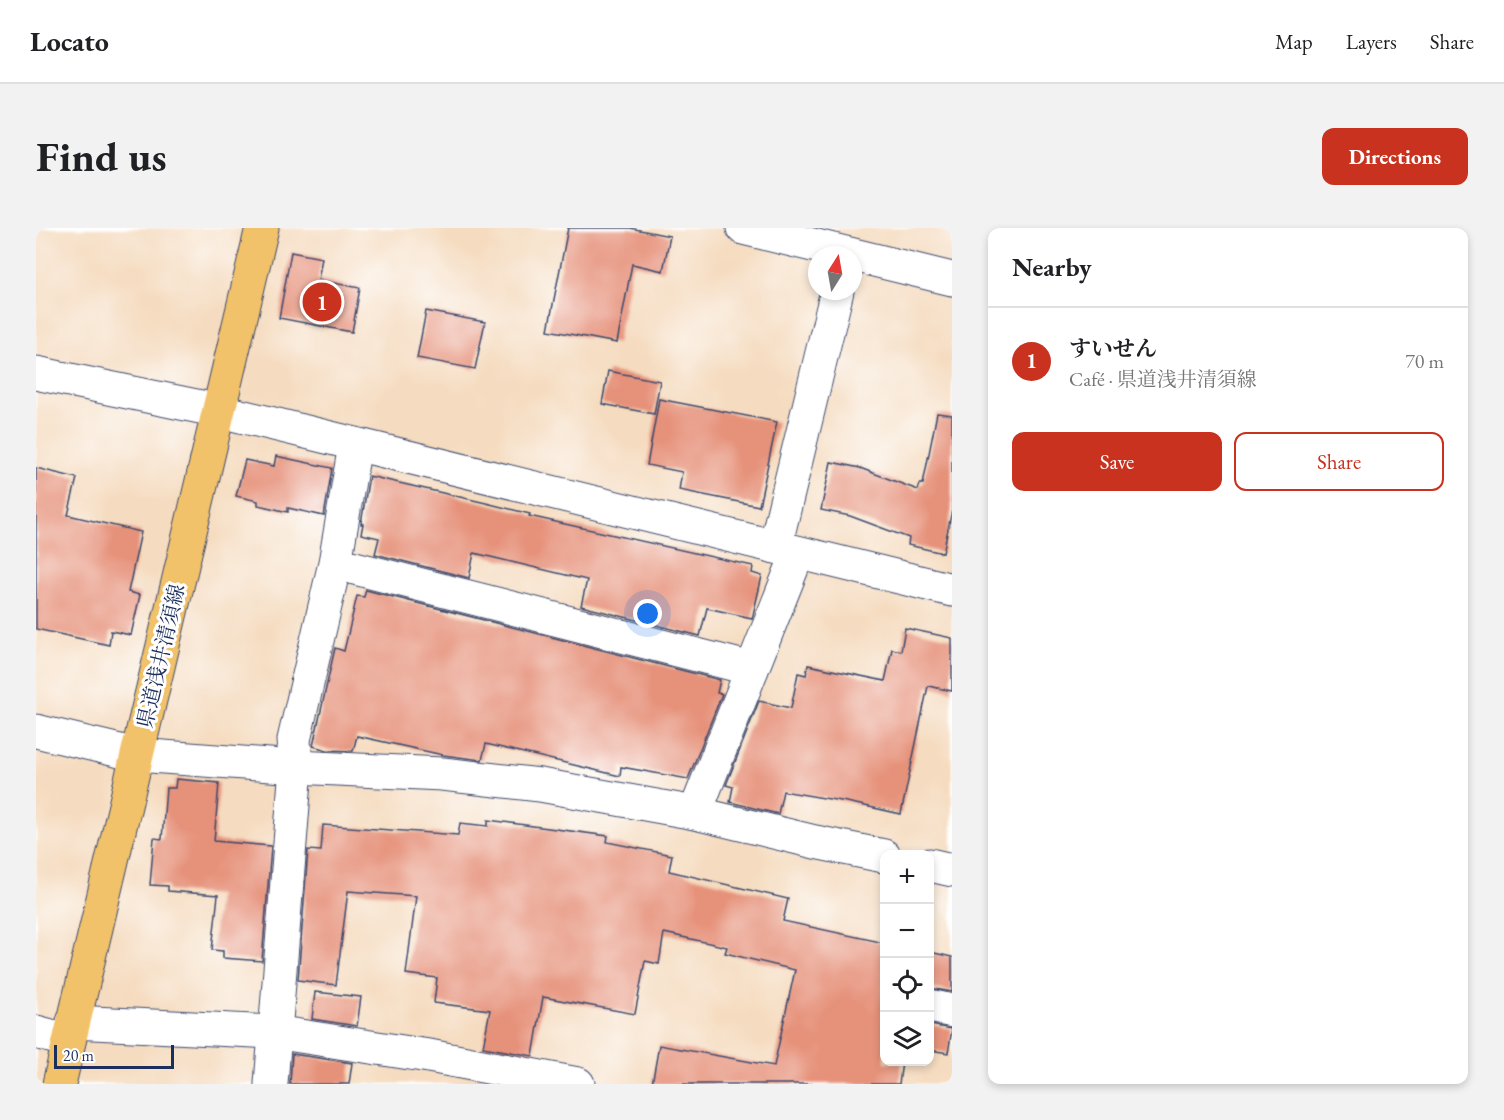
<!DOCTYPE html>
<html lang="en">
<head>
<meta charset="utf-8">
<style>
  :root { --surface:#fff; --page:#f2f2f2; --text:#202124; --muted:#757577; --line:#e0e0e0; --accent:#c8321e }
  body { margin:0; font-family:"EB Garamond","Noto Serif JP",serif; background:var(--page); color:var(--text) }
  .controls { position:absolute; right:18px; bottom:18px; display:grid; overflow:hidden; border-radius:12px; box-shadow:0 3px 9px #0003 }
  .controls button { width:54px; height:54px; display:grid; place-items:center; padding:0; border:0; border-bottom:2px solid var(--line); background:var(--surface); color:var(--text); font:30px sans-serif }
  .compass { position:absolute; left:772px; top:18px; width:54px; height:54px; border-radius:50%; background:var(--surface); box-shadow:0 3px 9px #0003; rotate:11deg }
  .scale { position:absolute; left:18px; bottom:15px; width:120px; box-sizing:border-box; padding-left:6px; border:3px solid #1b2f5e; border-top:0; font-size:16px; line-height:21px; white-space:nowrap; color:#1b2f5e; -webkit-text-stroke:4px #fff; paint-order:stroke }
  .you { position:absolute; left:612px; top:386px; width:21px; height:21px; margin:-15px; border:4px solid #fff; border-radius:50%; background:#1a73e8; box-shadow:0 0 0 9px #1a73e833 }
  .badge { display:grid; place-items:center; width:39px; height:39px; border-radius:50%; background:var(--accent); color:#fff; font-size:20px; font-weight:700 }
  .pin { position:absolute; translate:-50% -50%; border:3px solid #fff; box-shadow:0 2px 6px #0006 }
  .list { margin:0; padding:0; list-style:none }
  h2 { display:flex; justify-content:space-between; align-items:center; height:78px; margin:0; padding:0 24px; font-size:26px }
  h2 small { font-size:20px; font-weight:400; color:var(--muted) }
  .list li { display:grid; grid-template-columns:39px 1fr auto; gap:18px; align-items:center; box-sizing:border-box; height:108px; padding:0 24px; border-top:2px solid var(--line) }
  .list b { display:block; font-size:22px; white-space:nowrap }
  .list p { margin:0; font-size:20px; white-space:nowrap; color:var(--muted) }
  .list em { font-size:20px; font-style:normal; color:var(--muted) }
  .actions { display:flex; gap:12px; padding:18px 24px }
  .actions a { flex:1; padding:14px 0; border:2px solid var(--accent); border-radius:12px; text-align:center; font-size:21px; color:var(--accent) }
  .actions .main { background:var(--accent); color:#fff }
  .icon { flex:none; width:33px; height:33px; fill:none; stroke:currentColor; stroke-width:2; stroke-linecap:round; stroke-linejoin:round }
  .map { position:relative; flex:none; width:916px; height:856px; overflow:hidden; border-radius:12px }
  header { display:flex; align-items:center; gap:36px; box-sizing:border-box; height:84px; padding:0 30px; background:var(--surface); border-bottom:2px solid var(--line) }
  header strong { font-size:28px }
  nav { display:flex; gap:33px; margin-inline-start:auto; font-size:21px }
  .intro { display:flex; align-items:center; justify-content:space-between; box-sizing:border-box; height:144px; padding:0 36px }
  h1 { margin:0; font-size:42px }
  .button { padding:15px 27px; border-radius:12px; background:var(--accent); color:#fff; font-size:21px; font-weight:700 }
  main { display:flex; gap:36px; padding:0 36px }
  aside { flex:1; background:var(--surface); border-radius:12px; box-shadow:0 3px 9px #0003 }
  .map>svg:first-child { display:block }
</style>
</head>
<body>
<header>
<strong>Locato</strong>
<nav><a>Map</a><a>Layers</a><a>Share</a></nav>
</header>
<div class="intro"><h1>Find us</h1><a class="button">Directions</a></div>
<main>
<div class="map">
<svg width="916" height="856" viewBox="0 0 916 856">
  <rect width="100%" height="100%" fill="#fff"/>
  <filter id="ink" filterUnits="userSpaceOnUse"><feTurbulence type="fractalNoise" baseFrequency=".0167" numOctaves="2"/><feDisplacementMap in="SourceGraphic" scale="12" xChannelSelector="R" yChannelSelector="G"/><feConvolveMatrix kernelMatrix="1 2 1 2 8 2 1 2 1" color-interpolation-filters="sRGB"/></filter>
  <filter id="wash" filterUnits="userSpaceOnUse"><feTurbulence type="fractalNoise" baseFrequency=".008" numOctaves="4" result="noise"/><feDisplacementMap in="SourceGraphic" scale="24" xChannelSelector="R" yChannelSelector="G"/><feGaussianBlur stdDeviation="1.35" result="paint"/><feColorMatrix in="noise" values="0 0 0 0 0 0 0 0 0 0 0 0 0 0 0 0 0 1.4 0 .05"/><feComposite in="paint" operator="in"/></filter>
  <g filter="url(#wash)">
    <rect width="100%" height="100%" fill="#f5dbbf"/>
    <g id="blocks">
      <g fill="#e6927a">
        <polygon points="532,0 594,0 634,8 627,43 596,36 581,115 512,102"/>
        <polygon points="255,24 286,30 282,52 324,60 316,104 243,90"/>
        <polygon points="390,83 449,94 439,141 381,130"/>
        <polygon points="572,143 624,153 618,186 566,176"/>
        <polygon points="623,171 741,194 723,278 643,262 646,244 611,237"/>
        <polygon points="901,185 916,187 916,282 907,325 872,317 873,310 814,288 785,282 795,234 824,240 882,262 884,256 887,256"/>
        <polygon points="240,228 296,240 288,288 252,280 252,284 222,277 222,273 200,268 209,232 238,238"/>
        <polygon points="0,240 41,250 32,287 105,304 92,364 104,367 95,407 75,403 73,417 0,401"/>
        <polygon points="333,248 450,275 494,286 493,288 717,338 716,345 726,348 717,387 716,390 671,380 664,408 545,378 551,352 438,325 433,350 339,326 343,310 325,306 327,296 325,296"/>
        <polygon points="330,362 684,452 681,465 686,466 652,551 585,539 584,548 450,516 446,532 407,527 321,508 317,523 291,522 277,518 299,420 308,423 321,368 328,369"/>
        <polygon points="869,400 916,410 916,463 892,458 865,586 811,574 747,563 742,586 694,574 697,559 690,557 723,473 755,480 762,445 770,447 772,437 849,453 856,421 865,423"/>
        <polygon points="140,551 183,555 178,613 235,618 226,733 187,730 187,723 176,722 182,667 132,663 132,658 114,657 118,610 126,611 130,560 139,560"/>
        <polygon points="452,592 572,608 571,614 636,627 633,643 752,671 747,693 849,715 849,834 866,834 863,856 616,856 623,817 738,838 759,742 689,725 691,719 628,705 623,736 609,733 599,786 507,769 497,828 447,819 454,782 398,775 401,750 370,746 380,668 312,663 300,757 262,752 272,622 285,623 287,597 422,607 424,595 452,598"/>
        <polygon points="894,724 916,729 916,764 894,760"/>
        <polygon points="279,764 325,769 321,798 276,791"/>
        <polygon points="894,797 916,801 912,825 894,822"/>
        <polygon points="256,826 316,835 313,856 254,856"/>
      </g>
    </g>
  </g>
  <g filter="url(#ink)">
    <use href="#blocks" fill-opacity="0" stroke="#3c496d" stroke-width="1.5"/>
    <g fill="none" stroke-linecap="round" stroke-linejoin="round">
      <defs>
        <g id="minor">
          <polyline points="707,0 916,51"/>
          <polyline points="0,145 184,183 916,362"/>
          <polyline points="739,319 801,63"/>
          <polyline points="299,335 716,441"/>
          <polyline points="0,503 101,527 260,539 406,546 504,557 659,585 779,614 848,628"/>
          <polyline points="659,585 762,325"/>
          <polyline points="894,637 916,642"/>
          <polyline points="894,778 916,783"/>
          <polyline points="37,794 238,804 393,828 542,856"/>
          <polyline points="0,804 33,813"/>
          <polyline points="235,856 260,539 258,512 299,335 319,217"/>
        </g>
        <polyline id="major" points="23,856 226,0"/>
      </defs>
      <use href="#minor" stroke="#3c496d" stroke-width="35"/>
      <use href="#major" stroke="#3c496d" stroke-width="35"/>
      <use href="#minor" stroke="#fff" stroke-width="33"/>
      <use href="#major" stroke="#f2c26a" stroke-width="33"/>
    </g>
  </g>
  <g text-anchor="middle" stroke-width="6" stroke-linejoin="round" paint-order="stroke">
    <g font-size="21" fill="#1b2f5e" stroke="#fff">
      <text transform="translate(125 428) rotate(-77)" y="7">県道浅井清須線</text>
    </g>
  </g>
</svg>
<div class="controls">
<button>+</button>
<button>−</button>
<button><svg class="icon" aria-label="locate" viewBox="0 0 24 24"><circle cx="12" cy="12" r="6"/><path d="M12 2v4M12 18v4M2 12h4M18 12h4"/></svg></button>
<button><svg class="icon" aria-label="layers" viewBox="0 0 24 24"><path d="M12 4l9 5-9 5-9-5zM3 14l9 5 9-5"/></svg></button>
</div>
<svg class="compass" viewBox="-18 -18 36 36"><path d="M0-13l5 13h-10z" fill="#e53935"/><path d="M0 13l5-13h-10z" fill="#757577"/></svg>
<div class="scale">20 m</div>
<div class="you"></div>
<div class="pin badge" style="left:286px;top:74px">1</div>
</div>
<aside>
<h2>Nearby<small></small></h2>
<ul class="list">
<li><span class="badge">1</span><div><b>すいせん</b><p>Café · 県道浅井清須線</p></div><em>70 m</em></li>
</ul>
<div class="actions"><a class="main">Save</a><a>Share</a></div>
</aside>
</main>
</body>
</html>
